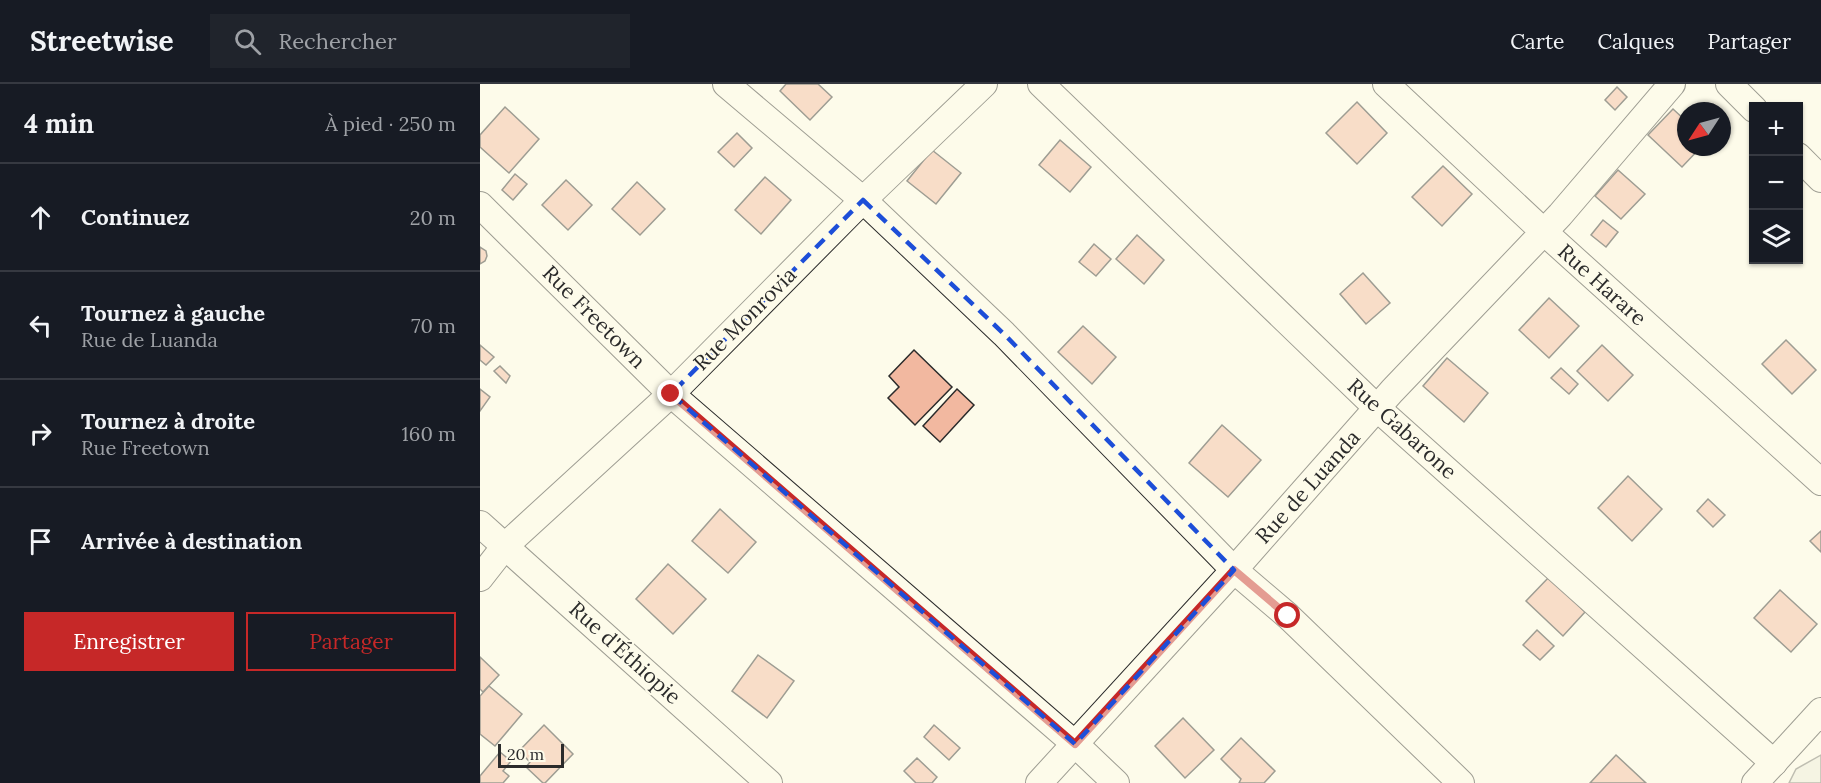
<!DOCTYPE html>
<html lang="fr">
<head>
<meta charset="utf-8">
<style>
  :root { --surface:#171b24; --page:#20242c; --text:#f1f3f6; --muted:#9ea1a6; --line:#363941; --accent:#c62828 }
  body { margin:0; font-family:Lora,serif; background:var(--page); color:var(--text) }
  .controls { position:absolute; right:18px; top:18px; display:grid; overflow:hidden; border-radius:0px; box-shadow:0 2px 4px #0004 }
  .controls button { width:54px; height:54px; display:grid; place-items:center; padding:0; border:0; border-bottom:2px solid var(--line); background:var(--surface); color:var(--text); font:30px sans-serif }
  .compass { position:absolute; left:1197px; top:18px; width:54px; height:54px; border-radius:50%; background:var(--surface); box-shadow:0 2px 4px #0004; rotate:234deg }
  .scale { position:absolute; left:18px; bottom:15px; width:66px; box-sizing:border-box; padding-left:6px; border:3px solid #2b2b2b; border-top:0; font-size:16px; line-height:21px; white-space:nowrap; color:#2b2b2b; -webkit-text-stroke:4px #fdfbea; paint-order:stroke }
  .stop { position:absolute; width:18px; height:18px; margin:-14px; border:4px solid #c62828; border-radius:50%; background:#fff }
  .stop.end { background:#c62828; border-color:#fff; box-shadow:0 2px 6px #0008 }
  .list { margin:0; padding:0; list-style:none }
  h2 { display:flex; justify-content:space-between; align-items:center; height:78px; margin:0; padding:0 24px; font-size:26px }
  h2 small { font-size:20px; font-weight:400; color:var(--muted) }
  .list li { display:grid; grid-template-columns:39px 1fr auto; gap:18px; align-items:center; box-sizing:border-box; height:108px; padding:0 24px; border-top:2px solid var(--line) }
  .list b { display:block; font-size:22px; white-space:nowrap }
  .list p { margin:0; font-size:20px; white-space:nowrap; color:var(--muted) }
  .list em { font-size:20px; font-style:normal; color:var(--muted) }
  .actions { display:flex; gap:12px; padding:18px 24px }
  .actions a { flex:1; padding:14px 0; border:2px solid var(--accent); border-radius:0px; text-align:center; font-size:21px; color:var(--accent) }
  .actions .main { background:var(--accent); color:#fff }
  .icon { flex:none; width:33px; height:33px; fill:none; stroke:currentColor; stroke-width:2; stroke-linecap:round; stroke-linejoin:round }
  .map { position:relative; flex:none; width:1341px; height:699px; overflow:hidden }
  header { display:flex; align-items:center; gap:36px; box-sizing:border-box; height:84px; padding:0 30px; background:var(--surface); border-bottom:2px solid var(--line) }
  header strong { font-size:28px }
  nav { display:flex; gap:33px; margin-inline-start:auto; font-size:21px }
  .search { width:420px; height:54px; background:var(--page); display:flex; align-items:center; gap:15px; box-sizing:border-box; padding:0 21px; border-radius:0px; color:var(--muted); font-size:22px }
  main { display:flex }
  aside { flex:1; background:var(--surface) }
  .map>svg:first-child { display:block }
</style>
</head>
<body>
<header>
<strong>Streetwise</strong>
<div class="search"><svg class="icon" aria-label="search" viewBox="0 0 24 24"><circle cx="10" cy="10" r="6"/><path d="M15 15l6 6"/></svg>Rechercher</div>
<nav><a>Carte</a><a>Calques</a><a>Partager</a></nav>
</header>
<main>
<aside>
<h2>4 min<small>À pied · 250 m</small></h2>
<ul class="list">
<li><svg class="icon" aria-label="ahead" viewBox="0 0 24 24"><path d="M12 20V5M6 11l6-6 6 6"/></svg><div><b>Continuez</b></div><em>20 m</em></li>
<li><svg class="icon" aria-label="left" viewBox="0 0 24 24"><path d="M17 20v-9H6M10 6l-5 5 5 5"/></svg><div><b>Tournez à gauche</b><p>Rue de Luanda</p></div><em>70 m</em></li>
<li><svg class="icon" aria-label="right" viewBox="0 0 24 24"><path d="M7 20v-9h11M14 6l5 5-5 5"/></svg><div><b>Tournez à droite</b><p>Rue Freetown</p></div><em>160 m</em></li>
<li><svg class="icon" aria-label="arrive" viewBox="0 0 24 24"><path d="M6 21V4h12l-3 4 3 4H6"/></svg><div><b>Arrivée à destination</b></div></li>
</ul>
<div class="actions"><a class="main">Enregistrer</a><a>Partager</a></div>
</aside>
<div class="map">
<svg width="1341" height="699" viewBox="0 0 1341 699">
  <rect width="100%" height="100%" fill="#fdfbea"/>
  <polygon fill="#ecebdb" stroke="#74746e" stroke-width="1.5" points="1341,671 1341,699 1309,699 1316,685"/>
  <g fill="#f2b8a0" stroke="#2b2b2b" stroke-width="1.5">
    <polygon points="306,0 338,0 352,13 330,36 300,7"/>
    <polygon points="1137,3 1147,13 1135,26 1125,16"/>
    <polygon points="877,18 907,49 877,80 846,49"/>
    <polygon points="25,23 59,55 29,89 0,63 0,51"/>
    <polygon points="1193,25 1206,37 1206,63 1221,63 1202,83 1168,51"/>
    <polygon points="257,49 272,64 254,83 238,68"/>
    <polygon points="580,56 611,83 590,108 559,81"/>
    <polygon points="452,66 481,89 456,120 427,97"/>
    <polygon points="963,82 992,110 962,142 932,113"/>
    <polygon points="1138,86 1165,110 1141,135 1115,112"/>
    <polygon points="35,90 47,100 33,116 22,106"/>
    <polygon points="285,93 311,116 281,150 255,126"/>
    <polygon points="86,96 112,121 88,146 62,121"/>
    <polygon points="157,98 185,125 160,151 132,125"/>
    <polygon points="1123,136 1138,148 1126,163 1111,151"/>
    <polygon points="657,151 684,176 664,200 636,175"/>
    <polygon points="614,160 631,175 616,192 599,178"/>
    <polygon points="0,163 6,167 7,172 5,177 0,180"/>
    <polygon points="883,189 910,219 886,240 860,210"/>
    <polygon points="1069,214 1099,242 1069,274 1039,246"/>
    <polygon points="603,242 636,273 612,300 578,268"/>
    <polygon points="1306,256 1336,286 1312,310 1282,280"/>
    <polygon points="0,261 14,273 6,281 0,276"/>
    <polygon points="1122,261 1153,291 1128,317 1097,287"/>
    <polygon points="434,266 472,303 435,341 408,314 419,303 409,292"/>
    <polygon points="967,274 1008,309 984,338 943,302"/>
    <polygon points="20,282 30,292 26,299 14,287"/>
    <polygon points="1081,284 1098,300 1089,310 1071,294"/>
    <polygon points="0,305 10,313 0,327"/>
    <polygon points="477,305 494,321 460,358 443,342"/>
    <polygon points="742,341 781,376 748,413 709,379"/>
    <polygon points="1148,392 1182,425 1152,457 1118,424"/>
    <polygon points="1228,415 1245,431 1233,443 1217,427"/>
    <polygon points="240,425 276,458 248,489 212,457"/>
    <polygon points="1341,447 1341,468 1330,457"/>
    <polygon points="188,480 226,515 193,550 156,515"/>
    <polygon points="1069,493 1105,528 1083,552 1046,517"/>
    <polygon points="1300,506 1337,540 1311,568 1274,534"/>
    <polygon points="1057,546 1074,562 1060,576 1043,561"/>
    <polygon points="278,571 314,597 287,634 252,607"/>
    <polygon points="0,573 19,591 3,608 0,605"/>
    <polygon points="9,602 42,630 15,662 0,650 0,612"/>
    <polygon points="703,634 734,666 705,694 675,662"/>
    <polygon points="64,641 93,670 65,699 63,699 46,683 50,678 39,667"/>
    <polygon points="454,641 480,664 469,676 444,653"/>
    <polygon points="761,654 795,687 784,699 759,699 761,695 741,675"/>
    <polygon points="20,668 31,677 23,687 29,692 23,699 0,699 0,692"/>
    <polygon points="1136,671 1166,699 1110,699"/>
    <polygon points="437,674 457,693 452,699 436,699 424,687"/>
  </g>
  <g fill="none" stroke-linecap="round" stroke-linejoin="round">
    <defs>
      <g id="minor">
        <polyline points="246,0 383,116 524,250 754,486 808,532 981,699"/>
        <polyline points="561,0 897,324 1294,679"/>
        <polyline points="906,0 1064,148 1341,398"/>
        <polyline points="1249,0 1274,25"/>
        <polyline points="1318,72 1341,95"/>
        <polyline points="0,121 191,310 595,660 636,699"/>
        <polyline points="0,440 289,699"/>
        <polyline points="0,494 25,462 191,310 383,116 504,0"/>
        <polyline points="559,699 754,486 912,307 1080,131 1192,0"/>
        <polyline points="1275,699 1341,627"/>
      </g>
    </defs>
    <use href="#minor" stroke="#2b2b2b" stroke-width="28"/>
    <use href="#minor" stroke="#fdfbea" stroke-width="26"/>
  </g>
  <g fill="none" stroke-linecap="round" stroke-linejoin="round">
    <polyline stroke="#c62828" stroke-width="8" points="191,310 595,660 754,486 808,532"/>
  </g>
  <path d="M0 0H1341V699H0ZM383,116L524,250L754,486L595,660L191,310Z" fill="#fdfbea" fill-opacity=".55" fill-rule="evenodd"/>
  <path fill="none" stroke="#1d4ed8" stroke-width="4.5" stroke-dasharray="12 8" stroke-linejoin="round" d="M383,116L524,250L754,486L595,660L191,310Z"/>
  <g text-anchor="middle" stroke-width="4.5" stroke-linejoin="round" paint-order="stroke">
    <g font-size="21" fill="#2b2b2b" stroke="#fdfbea">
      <text transform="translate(1122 201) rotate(42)" y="7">Rue Harare</text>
      <text transform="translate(114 233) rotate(45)" y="7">Rue Freetown</text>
      <text transform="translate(265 235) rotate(-45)" y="7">Rue Monrovia</text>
      <text transform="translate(922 345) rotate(42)" y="7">Rue Gabarone</text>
      <text transform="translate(828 403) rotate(-48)" y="7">Rue de Luanda</text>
      <text transform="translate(145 569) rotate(42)" y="7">Rue d'Éthiopie</text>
    </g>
  </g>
</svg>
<div class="controls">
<button>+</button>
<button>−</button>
<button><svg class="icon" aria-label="layers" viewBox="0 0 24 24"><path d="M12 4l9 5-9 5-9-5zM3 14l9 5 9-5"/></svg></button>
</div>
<svg class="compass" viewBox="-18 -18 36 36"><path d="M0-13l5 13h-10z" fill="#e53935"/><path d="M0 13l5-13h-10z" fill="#9ea1a6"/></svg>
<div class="scale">20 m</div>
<div class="stop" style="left:808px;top:532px"></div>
<div class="stop end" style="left:191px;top:310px"></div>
</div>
</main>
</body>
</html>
